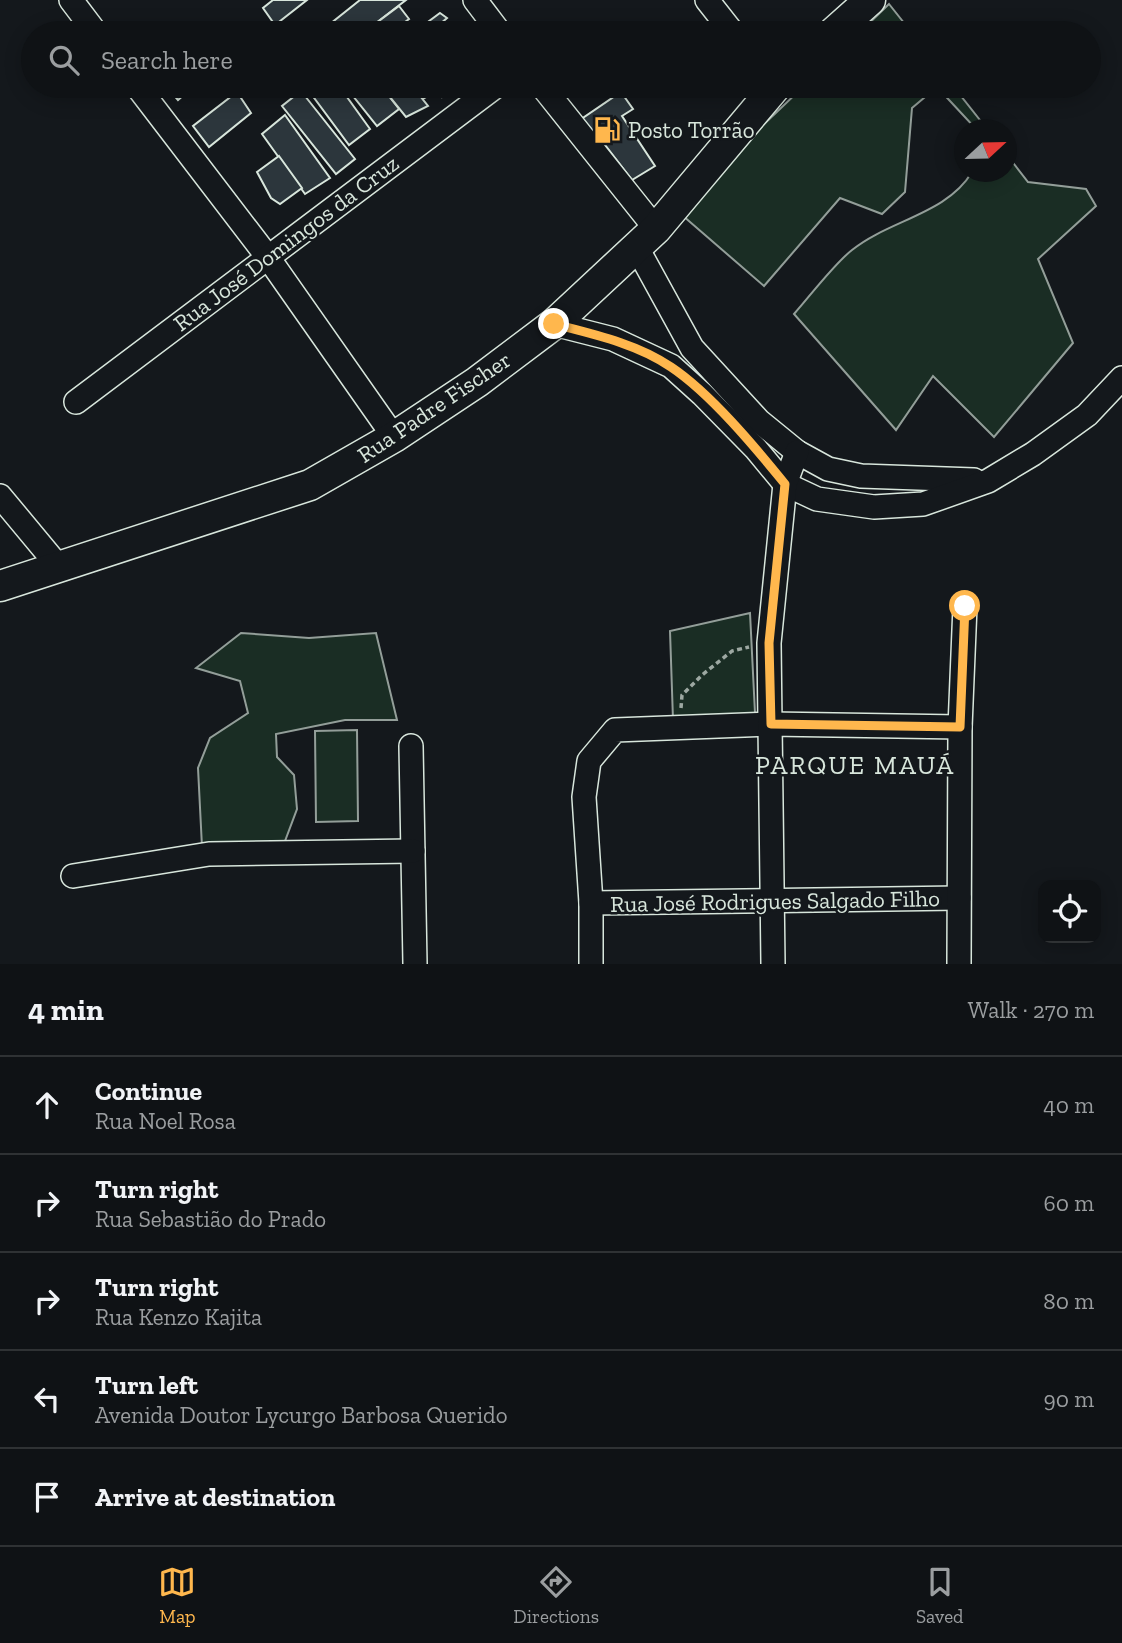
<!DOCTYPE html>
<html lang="en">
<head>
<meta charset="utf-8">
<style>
  :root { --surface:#0f1215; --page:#1d2022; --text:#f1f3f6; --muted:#9b9ea0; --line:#2f3234; --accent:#ffb74d }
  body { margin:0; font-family:"Zilla Slab",serif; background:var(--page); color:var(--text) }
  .controls { position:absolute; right:21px; bottom:21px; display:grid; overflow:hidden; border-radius:14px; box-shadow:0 4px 18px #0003 }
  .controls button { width:63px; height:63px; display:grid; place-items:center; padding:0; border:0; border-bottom:2px solid var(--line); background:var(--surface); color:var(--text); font:35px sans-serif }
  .compass { position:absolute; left:954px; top:119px; width:63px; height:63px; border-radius:50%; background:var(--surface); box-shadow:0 4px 18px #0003; rotate:68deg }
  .stop { position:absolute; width:21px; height:21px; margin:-16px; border:5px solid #ffb74d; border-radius:50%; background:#fff }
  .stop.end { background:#ffb74d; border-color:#fff; box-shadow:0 2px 7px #0008 }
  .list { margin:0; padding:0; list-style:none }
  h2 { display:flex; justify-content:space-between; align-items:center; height:91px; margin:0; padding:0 28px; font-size:30px }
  h2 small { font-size:23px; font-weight:400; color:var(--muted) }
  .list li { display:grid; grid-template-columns:46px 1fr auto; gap:21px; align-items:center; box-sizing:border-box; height:98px; padding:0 28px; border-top:2px solid var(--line) }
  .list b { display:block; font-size:26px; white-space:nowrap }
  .list p { margin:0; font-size:23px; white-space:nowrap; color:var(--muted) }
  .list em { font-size:23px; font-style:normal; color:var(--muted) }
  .icon { flex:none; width:38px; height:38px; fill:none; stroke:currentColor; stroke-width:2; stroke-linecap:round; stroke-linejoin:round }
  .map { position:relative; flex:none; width:1122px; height:964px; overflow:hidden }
  .search { position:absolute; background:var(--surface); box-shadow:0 4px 18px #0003; left:21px; right:21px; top:21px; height:77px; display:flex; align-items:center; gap:18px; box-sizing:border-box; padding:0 24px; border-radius:38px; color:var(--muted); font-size:26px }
  .sheet { height:581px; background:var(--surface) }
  nav { display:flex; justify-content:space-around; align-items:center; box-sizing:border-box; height:98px; border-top:2px solid var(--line); background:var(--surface); font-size:19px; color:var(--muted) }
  nav a { display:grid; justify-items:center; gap:4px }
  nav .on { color:var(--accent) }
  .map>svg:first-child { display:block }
</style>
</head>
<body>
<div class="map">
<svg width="1122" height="964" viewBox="0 0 1122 964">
  <rect width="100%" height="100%" fill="#14181c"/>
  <g fill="#1a2d24" stroke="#939e99" stroke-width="2">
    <polygon points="889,4 912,33 859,33"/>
    <polygon points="804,86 953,86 987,129 976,129 937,87 912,108 905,192 882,214 840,198 764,286 675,209"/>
    <path d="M1007,155L1028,182L1086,189L1096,206L1038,259L1073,343L994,437L933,376L896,430L794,314C810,296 834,264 852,250C889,220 947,214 972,172H1006Z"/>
    <polygon points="750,613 755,713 673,720 670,631"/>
    <polygon points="241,633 309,638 376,633 397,720 345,720 276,734 277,757 294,775 297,809 285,841 202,847 198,768 210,738 248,713 240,681 196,668"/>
    <polygon points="357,730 358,821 316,822 315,731"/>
  </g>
  <g fill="#2c363c" stroke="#d8e6dc" stroke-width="2">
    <polygon points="273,0 307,0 275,25 263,8"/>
    <polygon points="360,0 406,0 363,33 329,33 325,28"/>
    <polygon points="399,6 409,19 390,33 363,33"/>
    <polygon points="440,13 447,18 439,25 445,33 419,33 417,30"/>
    <polygon points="166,86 194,86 178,100"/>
    <polygon points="316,86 339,86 370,129 349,145 309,91"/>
    <polygon points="345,86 381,86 399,109 377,126"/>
    <polygon points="381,86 412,86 428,106 406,117"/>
    <polygon points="415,86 454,86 456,88 442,97 438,90 423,99"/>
    <polygon points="301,91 355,159 336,174 282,106"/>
    <polygon points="237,92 251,113 209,147 193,126"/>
    <polygon points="621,92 633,109 622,116 655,166 632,180 599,137 593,141 577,122"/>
    <polygon points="285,115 330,178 305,194 262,134"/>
    <polygon points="279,156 302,188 280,204 271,198 257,172"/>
  </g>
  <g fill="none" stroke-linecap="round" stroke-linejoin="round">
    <defs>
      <g id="minor">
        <polyline points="71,0 96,33"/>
        <polyline points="475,0 500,33"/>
        <polyline points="707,0 733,33"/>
        <polyline points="137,86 267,256 394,437"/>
        <polyline points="542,86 656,229"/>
        <polyline points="636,246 692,348 759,421 797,452 828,469 861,476 974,480"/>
        <polyline points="554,324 613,339 671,366 702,394 756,449 785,484 817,499 874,507 923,504 988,481 1033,454 1087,415 1122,378"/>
        <polyline points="76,402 496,86"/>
        <polyline points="0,496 59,567"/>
        <polyline points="411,746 415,964"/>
        <polyline points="73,876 209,854 413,851"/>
        <polyline points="591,903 959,898"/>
        <polyline points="591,964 591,903 584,797 589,761 615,730 771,724 960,727"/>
        <polyline points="773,964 769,643 785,484 797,452"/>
        <polyline points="959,964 960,727 965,606"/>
      </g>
      <g id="major">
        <polyline points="833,33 870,0"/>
        <polyline points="0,586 310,485 394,437 477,382 554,324 656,229 776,86"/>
      </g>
    </defs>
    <use href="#minor" stroke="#d8e6dc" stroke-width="26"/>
    <use href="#major" stroke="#d8e6dc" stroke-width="33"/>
    <polyline stroke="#9da8a2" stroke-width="3.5" stroke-dasharray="5 3.5" stroke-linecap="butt" points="681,708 682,695 702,675 732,651 749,647"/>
    <use href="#minor" stroke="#14181c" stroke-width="23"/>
    <use href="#major" stroke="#14181c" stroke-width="30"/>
  </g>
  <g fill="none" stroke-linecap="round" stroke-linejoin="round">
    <path stroke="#ffb74d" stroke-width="9" d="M554,324C593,334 638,344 671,367C710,393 755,447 785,484L769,643L771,724L960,727L965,606"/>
  </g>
  <defs>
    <symbol id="fuel-bare" viewBox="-9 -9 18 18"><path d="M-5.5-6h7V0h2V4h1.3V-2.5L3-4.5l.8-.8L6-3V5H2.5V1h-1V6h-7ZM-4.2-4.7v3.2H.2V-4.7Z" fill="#ffb74d" stroke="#14181c" stroke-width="2.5" paint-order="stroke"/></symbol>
  </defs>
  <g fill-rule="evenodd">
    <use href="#fuel-bare" x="588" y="111" width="38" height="38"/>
  </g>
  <g text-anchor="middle" stroke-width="5" stroke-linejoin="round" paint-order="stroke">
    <g font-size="23" fill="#d8e6dc" stroke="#14181c" text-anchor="start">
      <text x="628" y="138">Posto Torrão</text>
    </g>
    <g font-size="23" fill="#d8e6dc" stroke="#14181c">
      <text transform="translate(286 243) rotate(-37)" y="8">Rua José Domingos da Cruz</text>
      <text transform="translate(434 407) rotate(-34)" y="8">Rua Padre Fischer</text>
      <text transform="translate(775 901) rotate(-1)" y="8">Rua José Rodrigues Salgado Filho</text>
    </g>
    <g font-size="26" letter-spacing="2" fill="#d8e6dc" stroke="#14181c">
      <text x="855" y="774">PARQUE MAUÁ</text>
    </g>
  </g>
</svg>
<div class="controls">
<button><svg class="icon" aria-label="locate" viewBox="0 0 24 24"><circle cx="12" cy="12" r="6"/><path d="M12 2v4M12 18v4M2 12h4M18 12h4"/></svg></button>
</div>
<svg class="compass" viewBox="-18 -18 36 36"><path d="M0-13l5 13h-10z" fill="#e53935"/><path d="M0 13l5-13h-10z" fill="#9b9ea0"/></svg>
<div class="stop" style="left:965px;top:606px"></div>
<div class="stop end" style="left:554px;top:324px"></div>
<div class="search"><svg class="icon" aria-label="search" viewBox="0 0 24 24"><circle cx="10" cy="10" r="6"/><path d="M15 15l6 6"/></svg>Search here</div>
</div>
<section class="sheet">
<h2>4 min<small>Walk · 270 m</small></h2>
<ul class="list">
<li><svg class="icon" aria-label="ahead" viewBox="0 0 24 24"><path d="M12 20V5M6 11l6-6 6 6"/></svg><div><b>Continue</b><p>Rua Noel Rosa</p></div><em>40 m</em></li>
<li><svg class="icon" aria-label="right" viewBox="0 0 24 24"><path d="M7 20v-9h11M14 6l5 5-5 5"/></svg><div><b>Turn right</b><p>Rua Sebastião do Prado</p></div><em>60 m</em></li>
<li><svg class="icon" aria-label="right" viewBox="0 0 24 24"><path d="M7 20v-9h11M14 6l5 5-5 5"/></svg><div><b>Turn right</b><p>Rua Kenzo Kajita</p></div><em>80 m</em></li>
<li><svg class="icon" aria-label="left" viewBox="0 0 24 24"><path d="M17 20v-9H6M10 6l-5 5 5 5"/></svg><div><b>Turn left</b><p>Avenida Doutor Lycurgo Barbosa Querido</p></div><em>90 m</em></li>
<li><svg class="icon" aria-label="arrive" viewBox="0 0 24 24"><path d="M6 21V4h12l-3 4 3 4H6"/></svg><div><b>Arrive at destination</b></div></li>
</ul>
</section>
<nav>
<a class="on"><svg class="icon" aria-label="map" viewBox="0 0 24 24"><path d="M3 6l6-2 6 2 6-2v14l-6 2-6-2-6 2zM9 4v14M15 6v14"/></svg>Map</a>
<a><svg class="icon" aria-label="directions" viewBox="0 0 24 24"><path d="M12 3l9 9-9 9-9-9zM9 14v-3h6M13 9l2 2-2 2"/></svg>Directions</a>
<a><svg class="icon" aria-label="saved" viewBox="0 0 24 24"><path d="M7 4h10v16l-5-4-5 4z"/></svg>Saved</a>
</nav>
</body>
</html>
